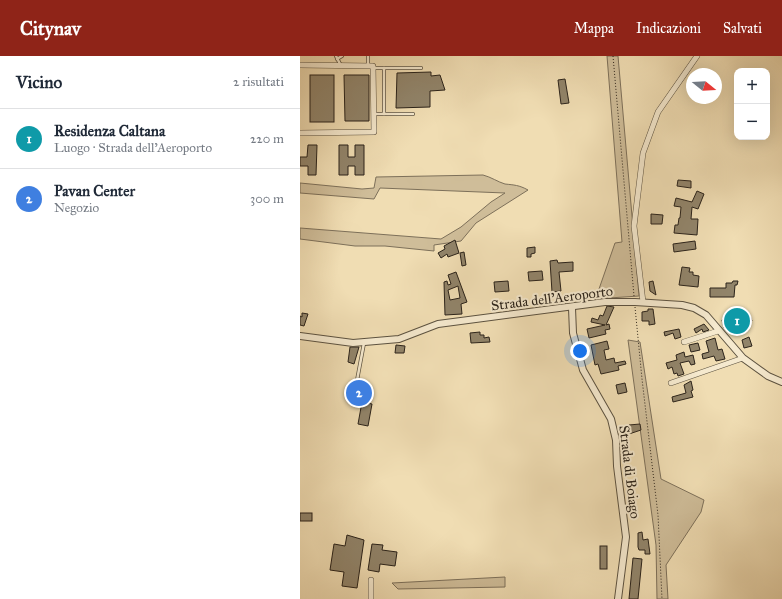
<!DOCTYPE html>
<html lang="it">
<head>
<meta charset="utf-8">
<style>
  :root { --surface:#fff; --page:#f6f6f7; --text:#1f2937; --muted:#747a83; --line:#e0e1e3; --accent:#8f2418 }
  body { margin:0; font-family:"IM FELL Great Primer",serif; background:var(--page); color:var(--text) }
  .controls { position:absolute; right:12px; top:12px; display:grid; overflow:hidden; border-radius:8px; box-shadow:0 4px 16px #0002 }
  .controls button { width:36px; height:36px; display:grid; place-items:center; padding:0; border:0; border-bottom:1px solid var(--line); background:var(--surface); color:var(--text); font:20px sans-serif }
  .compass { position:absolute; left:386px; top:12px; width:36px; height:36px; border-radius:50%; background:var(--surface); box-shadow:0 4px 16px #0002; rotate:108deg }
  .you { position:absolute; left:280px; top:295px; width:14px; height:14px; margin:-10px; border:3px solid #fff; border-radius:50%; background:#1a73e8; box-shadow:0 0 0 6px #1a73e833 }
  .badge { display:grid; place-items:center; width:26px; height:26px; border-radius:50%; background:var(--accent); color:#fff; font-size:13px; font-weight:700 }
  .pin { position:absolute; translate:-50% -50%; border:2px solid #fff; box-shadow:0 1px 4px #0006 }
  .list { margin:0; padding:0; list-style:none }
  h2 { display:flex; justify-content:space-between; align-items:center; height:52px; margin:0; padding:0 16px; font-size:17px }
  h2 small { font-size:13px; font-weight:400; color:var(--muted) }
  .list li { display:grid; grid-template-columns:26px 1fr auto; gap:12px; align-items:center; box-sizing:border-box; height:60px; padding:0 16px; border-top:1px solid var(--line) }
  .list b { display:block; font-size:15px; white-space:nowrap }
  .list p { margin:0; font-size:13px; white-space:nowrap; color:var(--muted) }
  .list em { font-size:13px; font-style:normal; color:var(--muted) }
  .map { position:relative; flex:none; width:482px; height:543px; overflow:hidden }
  header { display:flex; align-items:center; gap:24px; box-sizing:border-box; height:56px; padding:0 20px; background:var(--accent); color:#fff }
  header strong { font-size:19px }
  nav { display:flex; gap:22px; margin-inline-start:auto; font-size:14px }
  main { display:flex }
  aside { flex:1; background:var(--surface) }
  .map>svg:first-child { display:block }
</style>
</head>
<body>
<header>
<strong>Citynav</strong>
<nav><a>Mappa</a><a>Indicazioni</a><a>Salvati</a></nav>
</header>
<main>
<aside>
<h2>Vicino<small>2 risultati</small></h2>
<ul class="list">
<li><span class="badge" style="background:#0f9aa8">1</span><div><b>Residenza Caltana</b><p>Luogo · Strada dell'Aeroporto</p></div><em>220 m</em></li>
<li><span class="badge" style="background:#3f7fe0">2</span><div><b>Pavan Center</b><p>Negozio</p></div><em>300 m</em></li>
</ul>
</aside>
<div class="map">
<svg width="482" height="543" viewBox="0 0 482 543">
  <rect width="100%" height="100%" fill="#f0ddb3"/>
  <filter id="stains"><feTurbulence type="fractalNoise" baseFrequency=".005" numOctaves="4"/><feColorMatrix values="0 0 0 0 .2 0 0 0 0 .09 0 0 0 0 .02 0 0 0 .5 -.17"/></filter>
  <radialGradient id="worn" r=".72"><stop offset=".6" stop-color="#630" stop-opacity="0"/><stop offset="1" stop-color="#630" stop-opacity=".3"/></radialGradient>
  <g fill="#cfbd99" stroke="#7d705a">
    <polygon points="307,0 318,0 339,240 294,243 291,241 299,233 315,187 322,186"/>
    <path d="M183,119C191,121 198,126 205,128C214,129 219,129 228,134L176,167L161,185L134,189V195L85,190H55L0,183V172L141,183L161,171L191,146L205,137L80,132L74,143L0,137V127L62,133L74,132L76,121Z"/>
    <polygon points="328,284 340,286 361,423 404,444 401,456 366,509 368,543 357,543 356,489"/>
    <polygon points="205,521 205,531 98,533 92,527"/>
  </g>
  <g fill="#91846a" stroke="#2b231a" fill-rule="evenodd">
    <polygon points="131,16 131,20 140,19 145,34 130,35 130,51 96,52 97,17"/>
    <rect x="10" y="19" width="24" height="47"/>
    <polygon points="44,19 69,19 69,65 45,65"/>
    <polygon points="265,23 269,47 261,48 258,24"/>
    <polygon points="8,89 17,89 16,119 8,119 8,110 0,110 0,101 7,101"/>
    <polygon points="39,89 48,89 48,101 55,101 55,89 64,89 64,119 55,119 55,110 48,110 48,119 39,119"/>
    <polygon points="378,124 391,125 391,132 377,130"/>
    <polygon points="397,135 404,138 398,153 392,151 391,163 398,163 397,179 374,177 375,169 378,169 379,162 380,162 381,151 374,150 376,142 392,146"/>
    <polygon points="351,158 363,159 362,168 351,168"/>
    <polygon points="155,184 159,197 148,201 147,198 141,202 138,197 145,193 144,190"/>
    <polygon points="395,185 396,193 374,196 373,188"/>
    <polygon points="235,191 235,197 231,198 231,201 227,201 227,192"/>
    <polygon points="164,196 166,209 162,210 160,197"/>
    <polygon points="257,204 258,207 273,206 273,215 259,216 261,235 252,236 250,205"/>
    <polygon points="382,211 390,212 389,216 393,216 393,219 399,220 398,231 379,229"/>
    <polygon points="242,215 243,224 229,225 228,216"/>
    <path d="M156,216L167,246L161,248L162,258L145,259L144,226L147,225L148,229L151,228L148,219ZM158,230L160,242L150,244L148,234Z"/>
    <polygon points="208,225 209,235 195,236 194,226"/>
    <polygon points="353,225 356,239 350,235 349,226"/>
    <polygon points="433,225 438,225 437,229 435,229 434,241 410,241 410,232 426,232 426,227 432,227"/>
    <polygon points="307,250 314,251 306,269 309,268 310,273 305,274 306,278 289,282 287,273 305,269 291,266 292,262 298,264 300,259 303,260"/>
    <polygon points="348,253 353,253 355,268 349,269 349,265 342,265 342,256 348,255"/>
    <polygon points="2,257 8,258 4,270 0,269 0,260 2,261"/>
    <polygon points="449,257 452,265 424,272 422,264"/>
    <polygon points="404,268 409,274 403,276 402,273 396,277 394,273"/>
    <polygon points="379,273 381,281 375,283 373,277 365,280 364,276"/>
    <polygon points="180,276 180,279 184,279 184,282 189,281 190,286 171,287 170,277"/>
    <polygon points="449,281 452,290 444,292 442,284"/>
    <polygon points="415,282 418,294 422,293 425,303 416,305 414,300 403,303 402,298 409,296 406,285"/>
    <polygon points="307,285 309,293 304,294 306,304 314,302 315,307 325,305 326,308 318,310 319,314 301,318 298,308 295,309 291,289"/>
    <polygon points="398,287 400,294 391,296 389,289"/>
    <polygon points="96,289 105,290 104,297 95,297"/>
    <polygon points="50,291 59,291 54,308 48,306"/>
    <polygon points="384,296 385,301 393,299 395,308 391,309 389,305 380,307 384,318 378,320 377,317 374,318 372,311 368,313 366,307 377,304 376,299"/>
    <polygon points="391,325 393,334 391,335 393,341 373,346 372,341 386,337 384,329"/>
    <polygon points="325,327 327,336 318,338 316,329"/>
    <polygon points="62,346 72,348 68,370 58,368"/>
    <polygon points="340,368 341,374 329,378 329,369"/>
    <rect x="0" y="457" width="12" height="8"/>
    <polygon points="342,476 343,484 348,483 350,498 345,498 345,494 339,494 338,491 338,477"/>
    <polygon points="47,479 64,484 57,532 42,530 44,516 30,514 34,488 45,490"/>
    <polygon points="72,488 83,489 82,494 97,496 95,510 80,508 79,516 68,514"/>
    <rect x="300" y="490" width="7" height="23"/>
    <polygon points="333,502 342,503 338,543 329,543"/>
  </g>
  <g fill="none" stroke-linecap="round" stroke-linejoin="round">
    <defs>
      <g id="service">
        <polyline points="36,0 41,10"/>
        <polyline points="68,0 68,9"/>
        <polyline points="37,3 42,0"/>
        <polyline points="74,12 121,12"/>
        <polyline points="84,12 84,58"/>
        <polyline points="74,58 113,58"/>
        <polyline points="55,335 64,287"/>
      </g>
      <g id="minor">
        <polyline points="0,9 73,10 74,76 0,77"/>
        <polyline points="343,246 334,170 343,97 358,56 397,0"/>
        <polyline points="384,286 418,275"/>
        <polyline points="371,327 443,302"/>
        <polyline points="71,524 71,543"/>
      </g>
      <g id="tertiary">
        <polyline points="272,252 273,277 283,314 311,363 316,384 317,410 326,481 318,543"/>
        <polyline points="0,280 53,287 99,283 138,268 305,246 335,246 382,249 394,252 406,259 443,302 468,320 482,326"/>
      </g>
    </defs>
    <use href="#service" stroke="#5c5240" stroke-width="4"/>
    <use href="#minor" stroke="#5c5240" stroke-width="6"/>
    <use href="#tertiary" stroke="#5c5240" stroke-width="8"/>
    <g stroke="#2b231a" stroke-width="1" stroke-dasharray="1 2" stroke-linecap="butt">
      <polyline points="313,0 334,240"/>
      <polyline points="335,251 342,323 358,459 362,543"/>
    </g>
    <use href="#service" stroke="#f5e9ce" stroke-width="2.5"/>
    <use href="#minor" stroke="#f5e9ce" stroke-width="5"/>
    <use href="#tertiary" stroke="#f5e9ce" stroke-width="6"/>
  </g>
  <g text-anchor="middle" stroke-width="4" stroke-linejoin="round" paint-order="stroke">
    <g font-size="14" fill="#2b231a" stroke="#f5e9ce">
      <text transform="translate(252 242) rotate(-7)" y="5">Strada dell'Aeroporto</text>
      <text transform="translate(330 416) rotate(83)" y="5">Strada di Boiago</text>
    </g>
  </g>
  <rect width="100%" height="100%" filter="url(#stains)"/>
  <rect width="100%" height="100%" fill="url(#worn)"/>
</svg>
<div class="controls">
<button>+</button>
<button>−</button>
</div>
<svg class="compass" viewBox="-18 -18 36 36"><path d="M0-13l5 13h-10z" fill="#e53935"/><path d="M0 13l5-13h-10z" fill="#747a83"/></svg>
<div class="you"></div>
<div class="pin badge" style="left:437px;top:265px;background:#0f9aa8">1</div>
<div class="pin badge" style="left:59px;top:337px;background:#3f7fe0">2</div>
</div>
</main>
</body>
</html>
